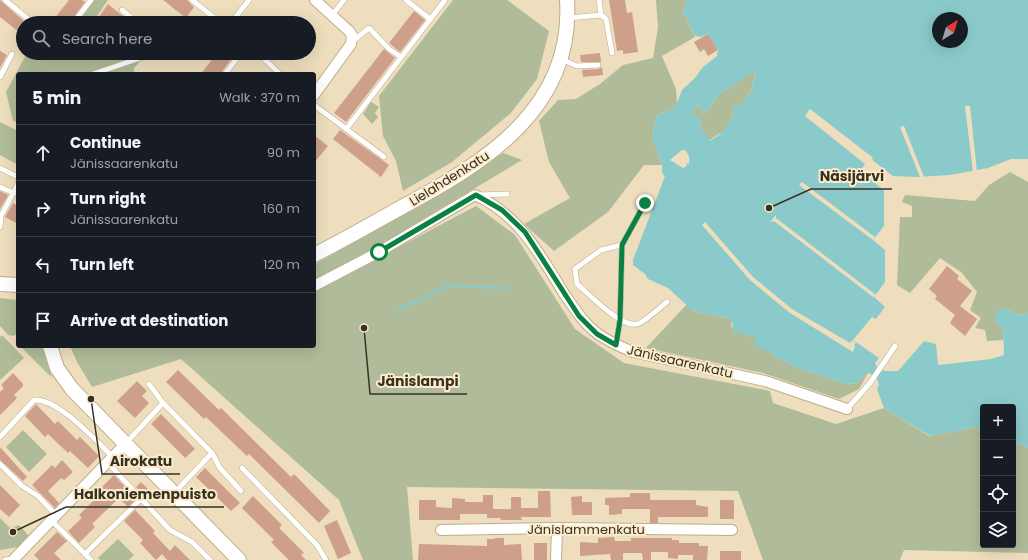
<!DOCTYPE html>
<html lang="en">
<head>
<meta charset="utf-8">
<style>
  :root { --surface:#171b24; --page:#20242c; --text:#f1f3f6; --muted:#9ea1a6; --line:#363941 }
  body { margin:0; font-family:Poppins,sans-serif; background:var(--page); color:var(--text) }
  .controls { position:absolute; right:12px; bottom:12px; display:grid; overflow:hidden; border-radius:4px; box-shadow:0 4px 16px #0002 }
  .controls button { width:36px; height:36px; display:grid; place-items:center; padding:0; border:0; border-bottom:1px solid var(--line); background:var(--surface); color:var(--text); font:20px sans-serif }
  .compass { position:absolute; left:932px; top:12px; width:36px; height:36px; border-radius:50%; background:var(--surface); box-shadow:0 4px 16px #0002; rotate:38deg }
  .stop { position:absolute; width:12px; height:12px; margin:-9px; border:3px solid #0b8043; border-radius:50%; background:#fff }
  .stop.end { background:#0b8043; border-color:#fff; box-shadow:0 1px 4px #0008 }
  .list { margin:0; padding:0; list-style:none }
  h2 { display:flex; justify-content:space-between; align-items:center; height:52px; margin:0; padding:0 16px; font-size:17px }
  h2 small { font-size:13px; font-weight:400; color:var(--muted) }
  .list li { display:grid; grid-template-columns:26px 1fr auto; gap:12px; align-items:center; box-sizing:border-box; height:56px; padding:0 16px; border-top:1px solid var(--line) }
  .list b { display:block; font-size:15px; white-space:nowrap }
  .list p { margin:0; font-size:13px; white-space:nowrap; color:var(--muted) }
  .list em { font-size:13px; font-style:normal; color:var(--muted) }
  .icon { flex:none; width:22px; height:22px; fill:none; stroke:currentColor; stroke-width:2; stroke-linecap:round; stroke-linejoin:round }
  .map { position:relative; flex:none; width:1028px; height:560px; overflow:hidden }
  .search { position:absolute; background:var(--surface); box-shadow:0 4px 16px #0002; left:16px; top:16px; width:300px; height:44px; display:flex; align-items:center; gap:10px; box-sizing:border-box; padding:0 14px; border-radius:22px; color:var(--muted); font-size:15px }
  .panel { position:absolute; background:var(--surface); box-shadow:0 4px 16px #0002; left:16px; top:72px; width:300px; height:276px; border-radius:4px }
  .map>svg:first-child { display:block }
</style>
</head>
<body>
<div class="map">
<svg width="1028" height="560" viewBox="0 0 1028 560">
  <rect width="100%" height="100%" fill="#eedebd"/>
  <g fill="#b0bb99">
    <polygon points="94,0 108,0 94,20 99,23 78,23"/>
    <polygon points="453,0 507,0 549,31 537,79 511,113 452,162 403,191 396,161 383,136 379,96"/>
    <polygon points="656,0 687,0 683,11 695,37 662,56 676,89 677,103 673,109 657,115 652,136 662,165 644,165 608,212 554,251 524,224 570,198 549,162 539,121 558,100 576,99 600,84 623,65 653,58 658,27"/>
    <polygon points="27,53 148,53 134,68 134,74 18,74 18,123 13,121 6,92"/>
    <polygon points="753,71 756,75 752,83 754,85 741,107 737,104 731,113 734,114 725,130 708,141 702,131 700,118 692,115 695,106 701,108 704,114 720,94"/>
    <polygon points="371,102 379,107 375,113 378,117 372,124 363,114"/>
    <polygon points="0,122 18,131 18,165 0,155"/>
    <polygon points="503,153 522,160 356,259 314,281 314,265 474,173"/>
    <polygon points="1010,172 1028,182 1028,313 1019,315 1003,308 995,321 1003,329 1003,340 987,341 985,330 975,328 981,318 970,310 977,292 962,273 940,258 910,293 897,285 900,217 912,217 912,206 902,202 905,195 975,201 989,185"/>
    <polygon points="476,206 515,235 575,329 624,363 770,391 773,403 836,424 884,408 929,436 977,427 983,430 983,545 1013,545 1013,442 1028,448 1028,553 904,550 900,560 763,560 738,491 407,487 413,560 363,560 339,500 181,359 92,387 77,362 70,346 314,346 314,292"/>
    <polygon points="0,298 18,300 18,331 14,336 8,335 0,326"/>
    <polygon points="687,304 693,311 732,319 731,327 753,331 771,350 773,356 800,369 846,384 857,383 868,373 859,389 839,399 763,373 646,348"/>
    <polygon points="2,335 24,358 0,380 0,337"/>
    <polygon points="20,346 42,346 52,377 48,374"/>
    <polygon points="23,430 47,454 29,472 6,447"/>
    <polygon points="0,518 10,528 19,525 29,536 18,547 0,550"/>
    <polygon points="118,539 134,555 129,560 100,560 98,558"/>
  </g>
  <path fill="#8bcacb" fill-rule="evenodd" d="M687,0H1028V159H1011L988,168L950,175L917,177L893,176L872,160L863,172L884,191V226L873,240L885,250V282L874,297L885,307L876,319L872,317L853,340L879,358L875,363C879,373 889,371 898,371L924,341L936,344L938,365L991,359L1004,355L1003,329L995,321L996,311L1003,308L1019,315L1028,313V448L1013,442V407H983V430L977,427L930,436L884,408L877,389L879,384C877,378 875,375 868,373L857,383L846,384L800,369L773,356L771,350L766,351L756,346L753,332L747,337L741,333H733L732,319L693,311L668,288L648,279L645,274L633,265V260L665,176L662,173V165L652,136L657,115L673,109L677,103L682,90L695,78L703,67L717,56L718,50L708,34L701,37L695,36L683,11ZM938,18H962V42H938ZM754,71L756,75L752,83L754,86L741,106L737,104L731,113L734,114C727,127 722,135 709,141L708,135L702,131L700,118L692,115L695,106L701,108L704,114L720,94ZM682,150H685C689,155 690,157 689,164L686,163L687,166L683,168L670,160Z"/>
  <g fill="#eedebd">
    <polygon points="965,106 970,106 977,172 973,172"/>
    <polygon points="810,109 872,157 873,161 864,173 860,171 865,164 805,116"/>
    <polygon points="904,126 924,177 920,177 900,127"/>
    <polygon points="802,182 875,237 873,240 799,185"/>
    <polygon points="776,215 776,218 876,295 873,297 774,221 770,222"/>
    <polygon points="705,222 753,277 792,309 850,343 853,340 856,343 854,345 855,347 853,352 790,313 750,280 702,225"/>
  </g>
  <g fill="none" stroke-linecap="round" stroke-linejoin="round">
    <polyline stroke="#8bcacb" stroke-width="2.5" points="398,309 449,286 507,288"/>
  </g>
  <g fill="#cea089">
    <polygon points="0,0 26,23 23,23 23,27 19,32 0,17"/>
    <polygon points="69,0 82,0 85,2 69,23 51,23"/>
    <polygon points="163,0 187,0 194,7 186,18"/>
    <polygon points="609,0 625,0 627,13 632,12 638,52 623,54 623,50 617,51"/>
    <polygon points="108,4 119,13 132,23 107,23 99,17"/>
    <polygon points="414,11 425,20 400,52 389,43"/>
    <polygon points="708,34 718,50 708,56 704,49 700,52 694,42"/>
    <polygon points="384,49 395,58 346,122 334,113"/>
    <polygon points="0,51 7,55 0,68"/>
    <polygon points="217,53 236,53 220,74 201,74"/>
    <polygon points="600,53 601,62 581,62 580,55"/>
    <polygon points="602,67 603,75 583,77 582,70 598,69"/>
    <polygon points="340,130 389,165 381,177 333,139"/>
    <polygon points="314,135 328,146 314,163"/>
    <polygon points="0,191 8,195 0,209"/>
    <polygon points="13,203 18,206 18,224 5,217"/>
    <polygon points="947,266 959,276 957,279 972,291 960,306 977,319 965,336 950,323 955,315 935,299 937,296 929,289"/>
    <polygon points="178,370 219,410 221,408 291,477 294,474 330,511 319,523 249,454 247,456 206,417 204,419 166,382"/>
    <polygon points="13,373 23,384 23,386 14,395 17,398 0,415 0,392 4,388 1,385"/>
    <polygon points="137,381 147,391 142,396 149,403 135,418 117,401"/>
    <polygon points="36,404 55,424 58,421 77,440 80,437 99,456 88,468 70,451 68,453 48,434 45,437 25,416"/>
    <polygon points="161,414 195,449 185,458 151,424"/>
    <polygon points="0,447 27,477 23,481 0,460"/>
    <polygon points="62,460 73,472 64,480 61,478 48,491 59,503 55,508 32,485 52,465 55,468"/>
    <polygon points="205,468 240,503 231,511 196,477"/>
    <polygon points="114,475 136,499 128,507 119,498 92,524 95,527 79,543 68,531 82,518 79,515 99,495 96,493"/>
    <polygon points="141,482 149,490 144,495 136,487"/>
    <polygon points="0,485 20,505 9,517 0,509"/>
    <polygon points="538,491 550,491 551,517 521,517 522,520 500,520 501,518 487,518 487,514 460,514 460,520 419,520 419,500 436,500 436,507 452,508 452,498 465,499 465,502 483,502 483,495 493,495 493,509 511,509 511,497 521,497 521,508 538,508"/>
    <polygon points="630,493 650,493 650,500 696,500 696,505 708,507 708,517 658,517 658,523 650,523 650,509 622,509 622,514 609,515 609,505 605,505 605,498 630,497"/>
    <polygon points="253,496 282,525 279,528 304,553 301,555 306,560 289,560 271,542 274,540 242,508"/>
    <polygon points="582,496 582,502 592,502 592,515 572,515 571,497"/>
    <rect x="720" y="500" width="14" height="19"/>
    <polygon points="135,510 155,531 153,533 170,551 175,545 190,560 167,560 162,554 156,560 140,543 143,540 124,521"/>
    <polygon points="337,520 351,553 338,559 324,526"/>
    <polygon points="57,532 67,541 54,553 61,560 39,560 34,555"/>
    <polygon points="614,537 615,541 631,541 631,538 672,538 672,540 679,540 679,543 699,543 699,546 708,546 707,560 693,560 693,555 678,555 678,559 668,558 668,552 651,552 651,560 643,560 642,553 623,553 623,560 611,560 610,554 580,556 580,542 598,543 598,538"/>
    <polygon points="495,538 504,538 504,545 521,544 522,560 418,560 419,544 487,546 487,539 495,539"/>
    <rect x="534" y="543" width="13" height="17"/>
    <rect x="720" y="551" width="21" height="9"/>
  </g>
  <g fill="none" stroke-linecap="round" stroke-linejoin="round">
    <defs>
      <g id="lane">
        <polyline points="5,0 33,23"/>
        <polyline points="192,0 221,23"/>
        <polyline points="406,0 430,19"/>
        <polyline points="122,10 138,23"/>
        <polyline points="332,15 344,0"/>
        <polyline points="601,15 606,19 612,53"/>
        <polyline points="568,18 601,15 599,0"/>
        <polyline points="73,23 91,0"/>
        <polyline points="231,23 249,0"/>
        <polyline points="352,42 369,28 389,49 401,57"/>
        <polyline points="258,53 280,74"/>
        <polyline points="561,59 577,66 598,65"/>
        <polyline points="93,74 155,53"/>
        <polyline points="225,74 241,53"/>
        <polyline points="0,77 12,54"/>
        <polyline points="314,105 384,157"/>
        <polyline points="347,128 445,0"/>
        <polyline points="0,168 18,177"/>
        <polyline points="0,187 14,193"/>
        <polyline points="478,195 507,194"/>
        <polyline points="0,227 1,216 18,184"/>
        <path d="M622,245L601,250L575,269L577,284C589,294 621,328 637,324C645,322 660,307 667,302"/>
        <polyline points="616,345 620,320 622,245 645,203"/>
        <polyline points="149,384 163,403 212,453 220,468 241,491"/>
        <polyline points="847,409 870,383 895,346"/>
        <path d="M0,437L34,400C58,398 96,441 113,457"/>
        <polyline points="127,442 163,403"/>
        <polyline points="108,463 170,530 192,542 210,560"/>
        <polyline points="0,464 22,486 38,496 56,515"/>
        <polyline points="242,468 317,545 326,560"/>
        <polyline points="174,493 212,453"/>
        <polyline points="51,520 91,560"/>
        <polyline points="85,554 141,499"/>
        <polyline points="5,560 14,559"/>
      </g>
      <g id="street">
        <polyline points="314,95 351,44 352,35 349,31 315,0"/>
        <path d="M314,286L379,252L475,195C520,215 540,255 565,295C575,309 584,324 598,334C609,342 621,347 633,352L765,381L847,409"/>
        <polyline points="441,530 557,528 732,530"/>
        <polyline points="14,559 125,444"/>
        <polyline points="556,560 557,528"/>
      </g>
      <g id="secondary">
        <path d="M314,255C344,240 373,223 402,207C486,162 574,108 567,0"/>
        <polyline points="0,284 18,285"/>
        <polyline points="50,346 57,368 72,389 239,560"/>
      </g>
    </defs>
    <use href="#lane" stroke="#bdad8d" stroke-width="6"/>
    <use href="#street" stroke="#bdad8d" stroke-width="12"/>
    <use href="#secondary" stroke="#bdad8d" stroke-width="16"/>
    <use href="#lane" stroke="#fff" stroke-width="5"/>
    <use href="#street" stroke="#fff" stroke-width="10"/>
    <use href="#secondary" stroke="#fff" stroke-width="14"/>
  </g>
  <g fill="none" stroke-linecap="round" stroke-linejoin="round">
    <polyline stroke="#0b8043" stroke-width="5" points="379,252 476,195 502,210 525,232 579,316 597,334 616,345 620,320 622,245 645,203"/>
  </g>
  <g text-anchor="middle" stroke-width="4" stroke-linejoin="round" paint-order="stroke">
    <g font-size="13" fill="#373124" stroke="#fbebca">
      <text transform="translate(449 178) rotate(-32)" y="5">Lielahdenkatu</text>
      <text transform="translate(680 361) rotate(13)" y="5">Jänissaarenkatu</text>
      <text x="586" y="534">Jänislammenkatu</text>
    </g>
  </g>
  <path fill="none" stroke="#373124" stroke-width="1.5" d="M769 208L811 189H892M364 328L370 394H467M91 399L102 474H180M13 532L66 507H224"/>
  <g fill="#373124" stroke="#fbebca" stroke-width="1.5">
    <circle cx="769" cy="208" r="4"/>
    <circle cx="364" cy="328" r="4"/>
    <circle cx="91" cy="399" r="4"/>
    <circle cx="13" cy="532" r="4"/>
  </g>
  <g font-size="14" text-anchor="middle" font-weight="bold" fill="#373124" stroke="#fbebca" stroke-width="4" stroke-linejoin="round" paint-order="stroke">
    <text x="852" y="181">Näsijärvi</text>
    <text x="418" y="386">Jänislampi</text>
    <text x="141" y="466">Airokatu</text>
    <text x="145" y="499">Halkoniemenpuisto</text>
  </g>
</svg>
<div class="controls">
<button>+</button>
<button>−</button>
<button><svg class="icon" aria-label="locate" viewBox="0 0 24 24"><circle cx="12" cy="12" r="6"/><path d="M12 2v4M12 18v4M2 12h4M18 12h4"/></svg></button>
<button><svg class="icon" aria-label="layers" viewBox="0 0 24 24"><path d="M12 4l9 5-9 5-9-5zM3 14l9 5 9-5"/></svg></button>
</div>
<svg class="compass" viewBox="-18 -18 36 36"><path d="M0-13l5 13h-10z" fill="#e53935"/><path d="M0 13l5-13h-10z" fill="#9ea1a6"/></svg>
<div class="stop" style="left:379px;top:252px"></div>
<div class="stop end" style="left:645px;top:203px"></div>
<div class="search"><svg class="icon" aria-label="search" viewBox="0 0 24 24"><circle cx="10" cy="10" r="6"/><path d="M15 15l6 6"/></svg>Search here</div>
<section class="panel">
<h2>5 min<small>Walk · 370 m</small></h2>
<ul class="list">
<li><svg class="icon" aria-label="ahead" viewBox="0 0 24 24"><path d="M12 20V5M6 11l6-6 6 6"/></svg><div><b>Continue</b><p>Jänissaarenkatu</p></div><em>90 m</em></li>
<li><svg class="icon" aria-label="right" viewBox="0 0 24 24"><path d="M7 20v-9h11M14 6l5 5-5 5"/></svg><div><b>Turn right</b><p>Jänissaarenkatu</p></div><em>160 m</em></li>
<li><svg class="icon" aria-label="left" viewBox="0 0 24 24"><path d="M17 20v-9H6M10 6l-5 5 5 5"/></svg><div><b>Turn left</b></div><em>120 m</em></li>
<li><svg class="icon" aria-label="arrive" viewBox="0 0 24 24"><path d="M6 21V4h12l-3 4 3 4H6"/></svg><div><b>Arrive at destination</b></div></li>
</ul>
</section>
</div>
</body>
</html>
